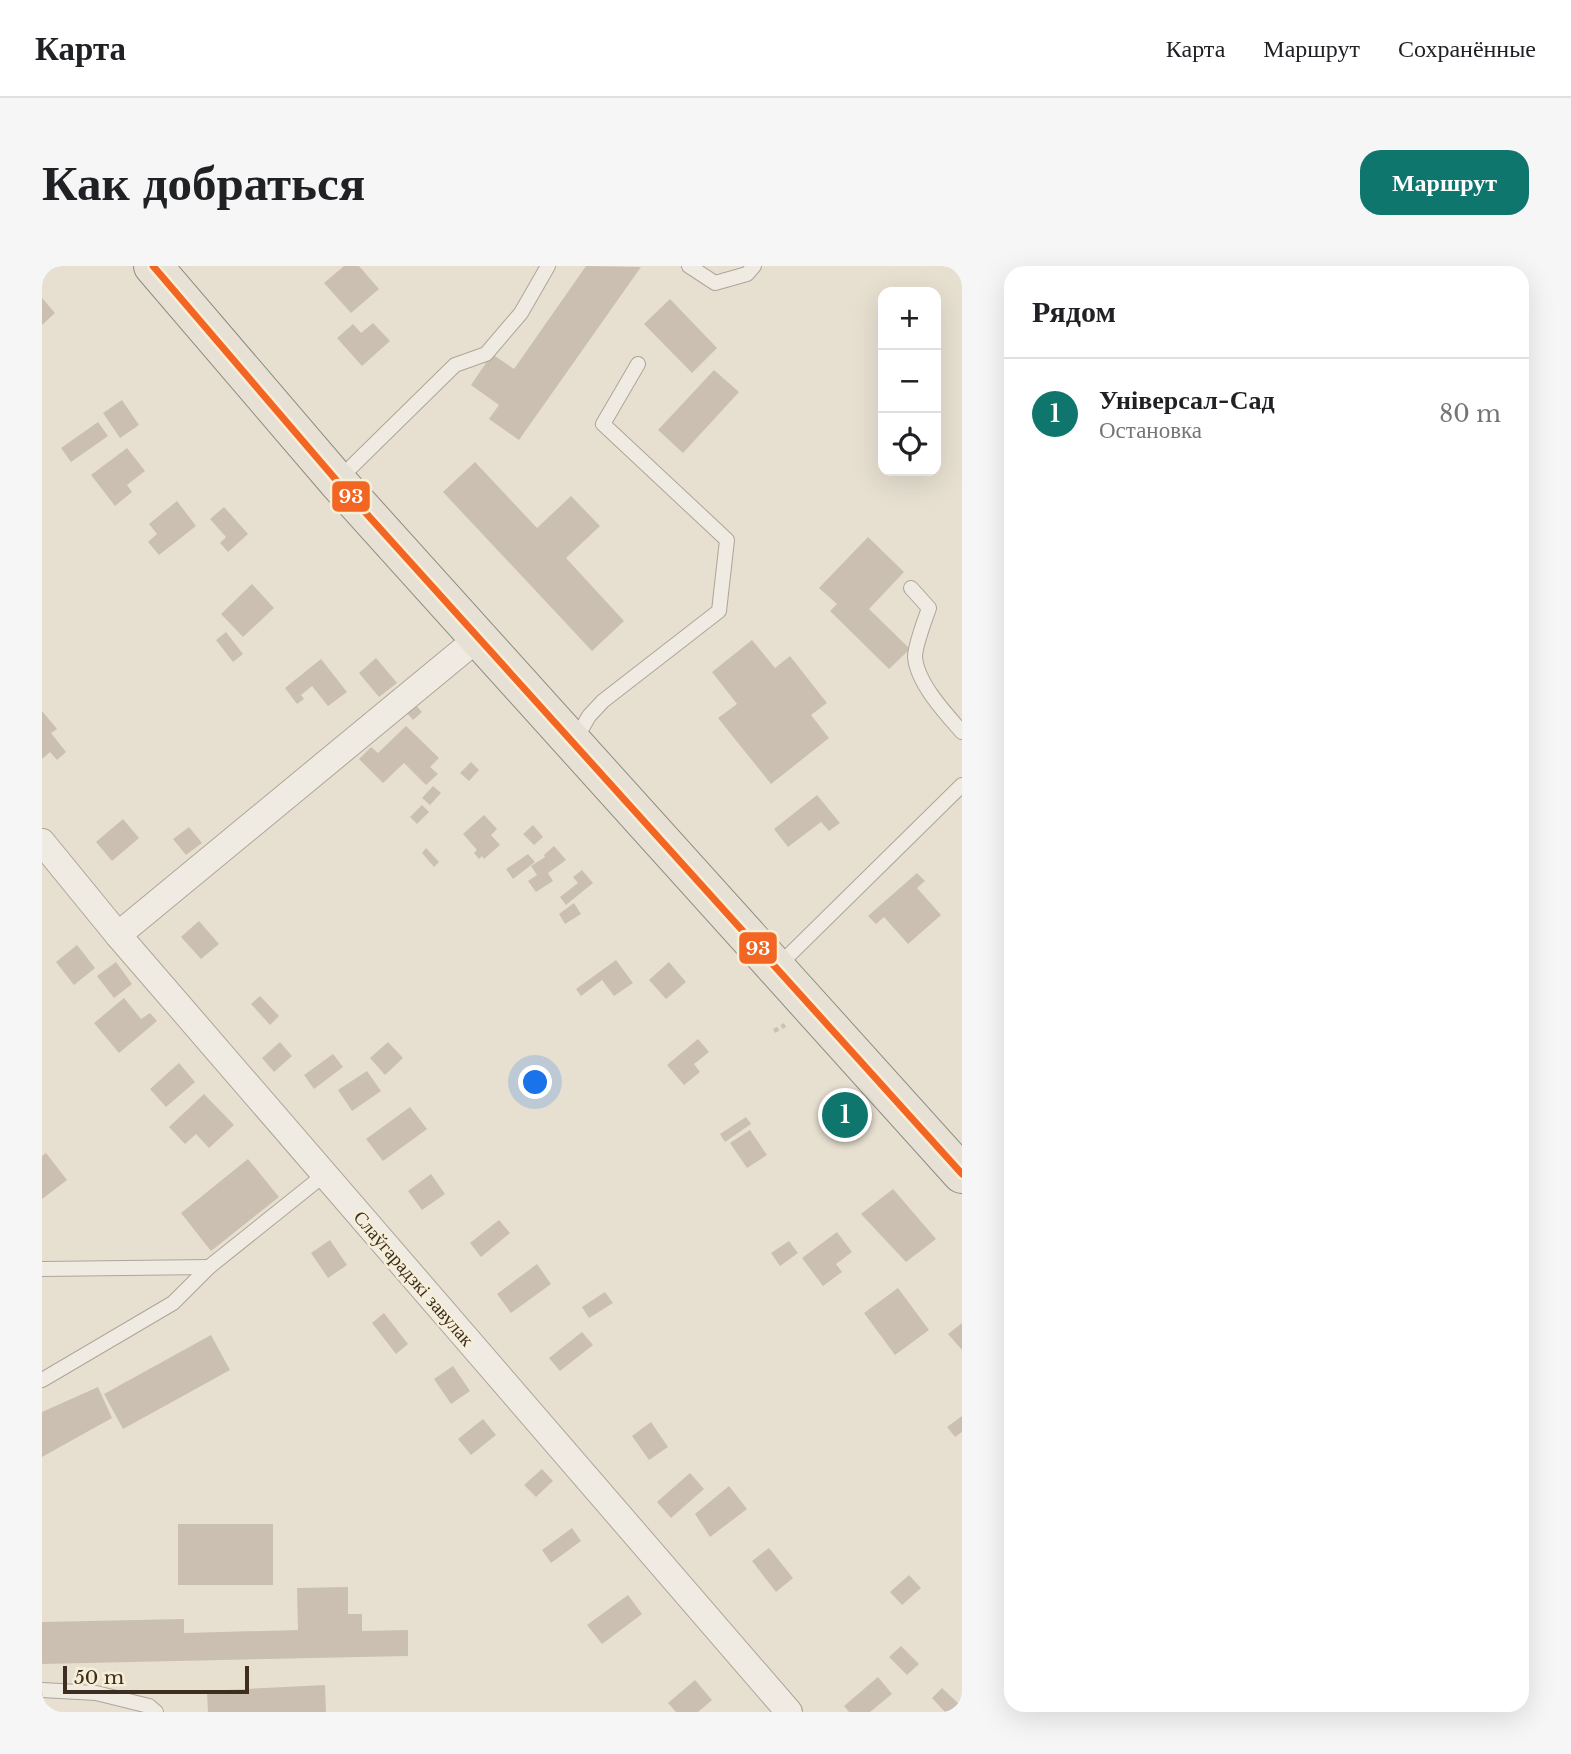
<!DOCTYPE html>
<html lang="ru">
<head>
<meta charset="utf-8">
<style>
  :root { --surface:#fff; --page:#f6f6f6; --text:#202124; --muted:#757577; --line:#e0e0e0; --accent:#0f766e }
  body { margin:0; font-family:"Libre Baskerville",serif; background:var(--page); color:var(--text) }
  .controls { position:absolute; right:21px; top:21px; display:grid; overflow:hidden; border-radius:14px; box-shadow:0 7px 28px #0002 }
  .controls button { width:63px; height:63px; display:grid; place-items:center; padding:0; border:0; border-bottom:2px solid var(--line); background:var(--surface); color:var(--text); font:35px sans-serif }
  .scale { position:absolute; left:21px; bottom:18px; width:186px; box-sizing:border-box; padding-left:7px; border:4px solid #3d2e20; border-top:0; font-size:19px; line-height:24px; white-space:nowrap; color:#3d2e20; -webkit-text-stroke:5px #f7eed8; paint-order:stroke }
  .you { position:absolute; left:494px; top:817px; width:24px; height:24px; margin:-18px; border:5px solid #fff; border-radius:50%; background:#1a73e8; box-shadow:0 0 0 10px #1a73e833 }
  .badge { display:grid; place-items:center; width:46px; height:46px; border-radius:50%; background:var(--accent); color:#fff; font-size:23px; font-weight:700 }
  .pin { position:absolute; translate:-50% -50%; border:4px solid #fff; box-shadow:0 2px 7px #0006 }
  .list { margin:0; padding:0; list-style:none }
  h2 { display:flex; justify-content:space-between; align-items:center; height:91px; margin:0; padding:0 28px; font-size:30px }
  h2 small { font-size:23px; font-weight:400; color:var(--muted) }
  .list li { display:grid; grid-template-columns:46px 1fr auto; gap:21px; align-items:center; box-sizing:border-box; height:112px; padding:0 28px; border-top:2px solid var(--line) }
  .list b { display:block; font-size:26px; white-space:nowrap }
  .list p { margin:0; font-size:23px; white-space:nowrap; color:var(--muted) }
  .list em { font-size:23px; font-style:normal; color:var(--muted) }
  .icon { flex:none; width:38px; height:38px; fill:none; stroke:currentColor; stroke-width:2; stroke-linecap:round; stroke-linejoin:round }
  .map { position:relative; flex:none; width:920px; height:1446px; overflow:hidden; border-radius:21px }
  header { display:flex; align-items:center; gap:42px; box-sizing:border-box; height:98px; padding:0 35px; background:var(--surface); border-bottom:2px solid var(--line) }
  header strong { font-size:33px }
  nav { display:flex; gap:38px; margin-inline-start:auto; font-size:24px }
  .intro { display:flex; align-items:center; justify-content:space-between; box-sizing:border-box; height:168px; padding:0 42px }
  h1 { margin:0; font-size:49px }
  .button { padding:18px 32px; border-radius:21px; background:var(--accent); color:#fff; font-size:24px; font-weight:700 }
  main { display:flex; gap:42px; padding:0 42px }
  aside { flex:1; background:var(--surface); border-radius:21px; box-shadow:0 7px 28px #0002 }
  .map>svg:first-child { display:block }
</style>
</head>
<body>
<header>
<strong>Карта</strong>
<nav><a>Карта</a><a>Маршрут</a><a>Сохранённые</a></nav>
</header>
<div class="intro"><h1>Как добраться</h1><a class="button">Маршрут</a></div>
<main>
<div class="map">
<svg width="920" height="1446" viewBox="0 0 920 1446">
  <rect width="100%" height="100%" fill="#e7e0d1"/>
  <g fill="#cbbfb2">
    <polygon points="302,0 317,0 337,23 309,47 282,17"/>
    <polygon points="544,0 599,1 477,174 447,153 457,139 429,119 450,88 472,103"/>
    <polygon points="0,32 13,47 0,59"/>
    <polygon points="628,33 675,82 650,107 602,58"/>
    <polygon points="331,57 348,75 320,100 295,72 311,58 319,67"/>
    <polygon points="672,104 697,126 641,187 616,164"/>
    <polygon points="80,134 97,159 78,172 61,147"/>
    <polygon points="56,156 66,170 29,196 19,182"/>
    <polygon points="85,182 103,205 85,219 90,226 73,240 49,209"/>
    <polygon points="433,196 495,262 529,230 558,260 524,292 582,355 550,385 401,226"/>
    <polygon points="135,235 154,260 117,289 106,276 115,268 107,258"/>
    <polygon points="182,241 206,268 186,286 178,277 184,271 168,253"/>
    <polygon points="826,271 862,306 827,343 868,383 847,403 788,345 795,338 777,322"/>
    <polygon points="210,318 232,342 201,371 179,348"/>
    <polygon points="184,366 201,388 191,396 174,374"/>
    <polygon points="710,374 733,402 748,390 785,437 769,449 787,472 729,518 676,452 695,438 670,406"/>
    <polygon points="334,392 355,417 337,431 317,407"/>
    <polygon points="279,393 305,426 286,440 270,420 259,429 262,433 255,438 243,422"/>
    <polygon points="372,437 380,446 371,454 363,445"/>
    <polygon points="0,445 15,463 9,467 24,486 15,494 8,486 0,493"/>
    <polygon points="364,460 397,492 388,501 396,508 384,519 362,497 341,517 317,493 329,481 336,487"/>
    <polygon points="429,496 437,504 427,515 418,507"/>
    <polygon points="391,520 399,527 388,539 380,532"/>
    <polygon points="775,529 798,557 787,565 779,556 746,581 732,563"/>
    <polygon points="380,539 387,546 375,558 368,551"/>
    <polygon points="442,549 455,563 449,569 458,579 442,593 440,590 437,593 432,587 435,584 421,568"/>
    <polygon points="81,553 97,572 70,595 54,576"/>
    <polygon points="491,559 501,571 492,579 481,568"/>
    <polygon points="147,561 160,577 144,589 131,573"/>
    <polygon points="512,580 524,594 506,607 511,615 494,626 486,615 495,609 489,600 503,591 502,589"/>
    <polygon points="384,582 397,596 392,601 380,587"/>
    <polygon points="486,588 493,596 471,613 464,603"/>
    <polygon points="540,604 551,617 524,639 518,631 536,617 531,611"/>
    <polygon points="875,607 883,615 875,622 899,649 866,678 842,651 834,658 826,650"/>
    <polygon points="532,637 539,648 523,658 517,648"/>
    <polygon points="157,655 177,678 159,693 139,671"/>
    <polygon points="35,679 53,702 32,719 14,696"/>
    <polygon points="574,694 591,717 572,730 560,714 539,730 534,723"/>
    <polygon points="74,696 90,718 72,732 55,710"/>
    <polygon points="627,696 644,716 624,733 607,714"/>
    <polygon points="218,730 237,750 228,759 209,738"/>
    <polygon points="82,732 99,753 108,747 115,755 77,787 52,757"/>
    <polygon points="656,773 667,786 652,798 658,806 642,819 625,799"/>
    <polygon points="238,776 250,790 232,806 220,792"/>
    <polygon points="346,776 361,792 343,809 328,792"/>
    <polygon points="291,788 301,801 272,823 262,809"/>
    <polygon points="137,797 153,816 124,841 108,823"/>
    <polygon points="325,805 339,825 310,845 296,824"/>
    <polygon points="162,828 192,859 167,882 154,868 143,878 127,861"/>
    <polygon points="368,841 385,863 341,895 324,873"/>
    <polygon points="704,851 709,858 683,876 678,868"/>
    <polygon points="708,864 725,889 705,902 688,877"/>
    <polygon points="4,887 25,914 0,933 0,890"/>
    <polygon points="206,893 237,931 169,985 139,947"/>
    <polygon points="389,908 403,928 380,944 366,925"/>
    <polygon points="851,923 894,973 864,996 819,948"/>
    <polygon points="457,954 468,967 439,991 428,977"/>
    <polygon points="795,966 810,986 794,998 800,1006 781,1020 760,992"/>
    <polygon points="288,974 305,999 286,1012 269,987"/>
    <polygon points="747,975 756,987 738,1000 729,987"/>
    <polygon points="495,998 509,1018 469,1047 455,1028"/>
    <polygon points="856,1022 887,1064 853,1089 822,1047"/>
    <polygon points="563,1026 571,1037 547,1052 540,1041"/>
    <polygon points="342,1047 366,1078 354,1088 330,1057"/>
    <polygon points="920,1057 920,1084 906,1068"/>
    <polygon points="540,1066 551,1079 518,1105 507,1092"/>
    <polygon points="169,1069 188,1104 81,1163 62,1128"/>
    <polygon points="411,1100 428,1125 409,1138 392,1113"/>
    <polygon points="56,1121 70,1152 0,1191 0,1146"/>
    <polygon points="920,1150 920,1166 913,1171 905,1161"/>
    <polygon points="441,1153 454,1169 429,1189 416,1173"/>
    <polygon points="609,1156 626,1181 607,1194 590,1170"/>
    <polygon points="500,1203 511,1215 494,1231 482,1219"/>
    <polygon points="648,1207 662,1223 629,1252 615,1236"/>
    <polygon points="687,1220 705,1243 668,1271 653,1248"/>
    <rect x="136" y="1258" width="95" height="61"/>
    <polygon points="530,1262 539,1275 509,1297 500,1284"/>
    <polygon points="727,1282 751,1312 734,1326 710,1295"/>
    <polygon points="867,1309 879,1322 860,1339 848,1326"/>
    <polygon points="306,1321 306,1348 320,1348 320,1365 366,1364 366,1390 0,1398 0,1356 142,1353 142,1367 256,1364 255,1322"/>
    <polygon points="586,1329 600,1348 560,1378 545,1359"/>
    <polygon points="859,1380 877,1398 865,1409 847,1391"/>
    <polygon points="836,1411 850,1428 828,1446 807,1446 802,1440"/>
    <polygon points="653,1414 670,1434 656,1446 634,1446 626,1437"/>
    <polygon points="283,1419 284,1446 166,1446 165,1425"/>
    <polygon points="900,1422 917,1438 909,1446 903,1446 890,1432"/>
  </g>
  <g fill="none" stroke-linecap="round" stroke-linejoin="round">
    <defs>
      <g id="lane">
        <polyline points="647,0 673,17 705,8 712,0"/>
        <polyline points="297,213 413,99 444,88 479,47 506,0"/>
        <path d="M869,322L887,342C883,354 873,379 873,391C875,417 904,448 920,466"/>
        <polyline points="532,476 547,450 561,435 677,345 685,274 561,158 596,98"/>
        <polyline points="735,701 920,519"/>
        <polyline points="0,1003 167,1001"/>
        <polyline points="0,1114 131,1037 167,1001 282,909"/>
        <polyline points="0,1424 54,1427 107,1440 114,1446"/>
      </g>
      <g id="street">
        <polyline points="0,576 76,669 747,1446"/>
        <polyline points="76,669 436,372"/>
      </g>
      <polyline id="primary" points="111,0 295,215 920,908"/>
    </defs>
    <use href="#lane" stroke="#ada599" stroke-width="16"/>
    <use href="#street" stroke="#ada599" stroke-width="28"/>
    <use href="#primary" stroke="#928b80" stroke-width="40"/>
    <polyline stroke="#c8c2b9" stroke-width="4.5" stroke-dasharray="5 3.5" stroke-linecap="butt" points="732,765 743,759"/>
    <use href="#lane" stroke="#efebe3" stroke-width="14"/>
    <use href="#street" stroke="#efebe3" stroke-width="26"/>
    <use href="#primary" stroke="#e6e1d4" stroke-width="38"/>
    <defs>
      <polyline id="bus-1" points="111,0 295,215 920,908"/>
    </defs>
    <use href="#bus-1" stroke="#f7eed8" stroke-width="12"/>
    <use href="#bus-1" stroke="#f26522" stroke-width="7"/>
  </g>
  <g text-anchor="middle" stroke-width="5" stroke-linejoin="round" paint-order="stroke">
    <g font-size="19" fill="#3d2e20" stroke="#f7eed8">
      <text transform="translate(372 1012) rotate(49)" y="7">Слаўгарадзкі завулак</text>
    </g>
  </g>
  <g stroke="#f7eed8" stroke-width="2.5">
    <rect x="289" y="214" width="40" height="33" rx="7" fill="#f26522"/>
    <rect x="696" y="665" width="40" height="34" rx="7" fill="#f26522"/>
  </g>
  <g font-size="19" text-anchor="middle" font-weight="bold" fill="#fff">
    <text x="309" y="237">93</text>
    <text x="716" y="689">93</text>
  </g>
</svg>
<div class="controls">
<button>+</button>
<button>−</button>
<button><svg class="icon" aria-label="locate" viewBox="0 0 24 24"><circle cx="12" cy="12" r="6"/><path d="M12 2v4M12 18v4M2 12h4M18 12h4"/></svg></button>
</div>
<div class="scale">50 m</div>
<div class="you"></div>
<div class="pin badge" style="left:803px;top:849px">1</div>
</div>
<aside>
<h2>Рядом<small></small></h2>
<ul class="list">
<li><span class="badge">1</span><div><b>Універсал-Сад</b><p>Остановка</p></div><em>80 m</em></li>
</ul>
</aside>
</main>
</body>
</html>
